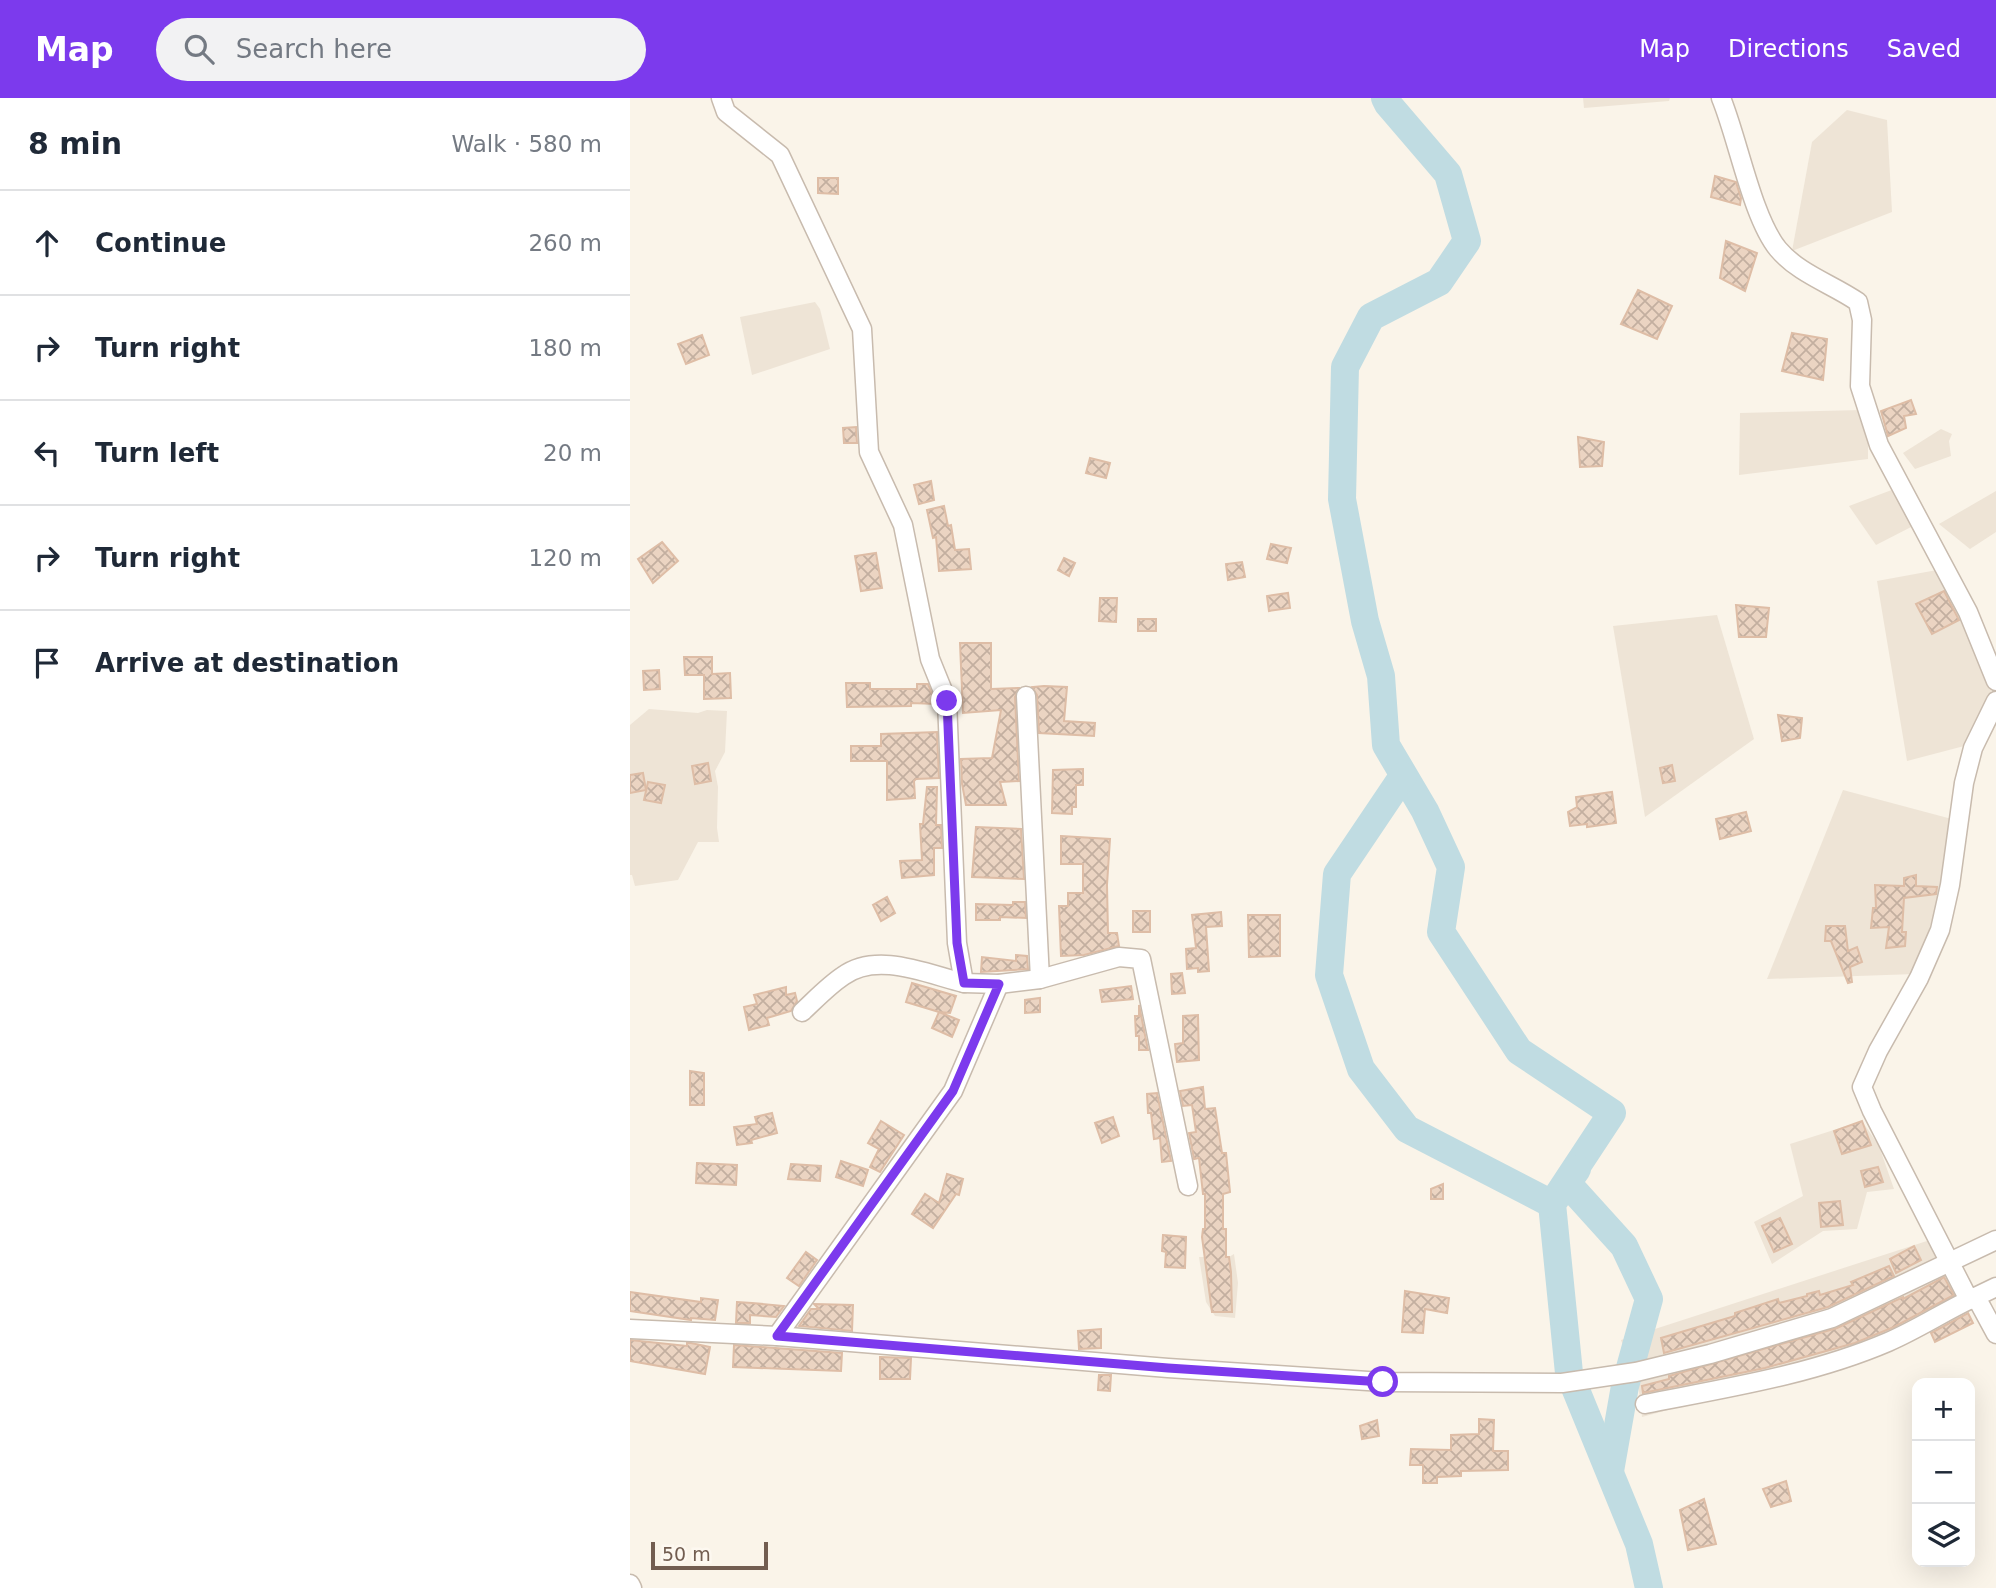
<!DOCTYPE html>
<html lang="en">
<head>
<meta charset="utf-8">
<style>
  :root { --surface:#fff; --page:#f2f2f3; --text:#1f2937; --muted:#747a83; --line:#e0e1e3; --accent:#7c3aed }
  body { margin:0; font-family:"DejaVu Sans",sans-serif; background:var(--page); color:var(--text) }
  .controls { position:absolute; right:21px; bottom:21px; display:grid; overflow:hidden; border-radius:14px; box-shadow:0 7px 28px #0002 }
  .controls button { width:63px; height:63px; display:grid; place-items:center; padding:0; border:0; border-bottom:2px solid var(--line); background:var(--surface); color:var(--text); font:35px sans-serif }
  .scale { position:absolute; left:21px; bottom:18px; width:117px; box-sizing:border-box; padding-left:7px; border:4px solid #725d50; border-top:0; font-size:19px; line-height:24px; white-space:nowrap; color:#725d50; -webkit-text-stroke:5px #fdf8f0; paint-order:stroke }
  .stop { position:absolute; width:21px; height:21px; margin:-16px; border:5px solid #7c3aed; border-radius:50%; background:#fff }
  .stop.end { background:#7c3aed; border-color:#fff; box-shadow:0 2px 7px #0008 }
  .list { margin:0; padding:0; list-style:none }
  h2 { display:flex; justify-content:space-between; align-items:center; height:91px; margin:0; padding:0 28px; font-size:30px }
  h2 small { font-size:23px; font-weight:400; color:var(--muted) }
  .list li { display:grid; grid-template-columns:46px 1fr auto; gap:21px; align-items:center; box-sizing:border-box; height:105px; padding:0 28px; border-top:2px solid var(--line) }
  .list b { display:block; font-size:26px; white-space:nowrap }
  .list em { font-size:23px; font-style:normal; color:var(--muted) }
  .icon { flex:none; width:38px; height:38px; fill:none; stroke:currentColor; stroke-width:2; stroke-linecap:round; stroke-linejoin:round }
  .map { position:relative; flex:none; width:1366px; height:1490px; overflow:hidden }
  header { display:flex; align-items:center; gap:42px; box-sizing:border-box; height:98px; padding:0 35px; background:var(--accent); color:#fff }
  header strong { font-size:33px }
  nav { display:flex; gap:38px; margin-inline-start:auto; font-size:24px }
  .search { width:490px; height:63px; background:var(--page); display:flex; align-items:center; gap:18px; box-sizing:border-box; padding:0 24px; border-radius:38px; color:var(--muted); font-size:26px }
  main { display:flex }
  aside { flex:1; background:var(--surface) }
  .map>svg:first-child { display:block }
</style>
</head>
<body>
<header>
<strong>Map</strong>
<div class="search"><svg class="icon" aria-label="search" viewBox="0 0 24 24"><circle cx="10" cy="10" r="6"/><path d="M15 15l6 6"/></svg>Search here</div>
<nav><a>Map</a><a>Directions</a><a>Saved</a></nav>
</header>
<main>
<aside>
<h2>8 min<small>Walk · 580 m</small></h2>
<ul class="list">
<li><svg class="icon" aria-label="ahead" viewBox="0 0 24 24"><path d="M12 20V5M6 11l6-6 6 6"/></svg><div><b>Continue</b></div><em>260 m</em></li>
<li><svg class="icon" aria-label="right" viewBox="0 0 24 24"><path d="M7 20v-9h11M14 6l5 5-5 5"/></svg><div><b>Turn right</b></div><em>180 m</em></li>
<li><svg class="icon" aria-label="left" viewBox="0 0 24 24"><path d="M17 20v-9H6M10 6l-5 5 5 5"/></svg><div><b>Turn left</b></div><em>20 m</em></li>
<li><svg class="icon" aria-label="right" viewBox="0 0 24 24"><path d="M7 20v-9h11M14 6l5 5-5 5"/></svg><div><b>Turn right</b></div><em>120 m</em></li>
<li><svg class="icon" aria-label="arrive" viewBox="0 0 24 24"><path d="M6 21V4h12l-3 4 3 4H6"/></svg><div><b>Arrive at destination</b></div></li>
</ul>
</aside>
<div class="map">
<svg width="1366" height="1490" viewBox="0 0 1366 1490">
  <defs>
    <pattern id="building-cross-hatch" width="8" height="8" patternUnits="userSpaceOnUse" patternTransform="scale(1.75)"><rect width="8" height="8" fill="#ebd4c2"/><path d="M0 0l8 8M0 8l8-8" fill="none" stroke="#c3afa0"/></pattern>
  </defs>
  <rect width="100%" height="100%" fill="#faf4e9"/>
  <g fill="#eee4d6">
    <polygon points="953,0 1040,0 1039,3 954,10"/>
    <polygon points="1217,12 1257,22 1262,114 1162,153 1182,44"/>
    <polygon points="185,204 190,211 200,251 122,277 110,219"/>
    <polygon points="1232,312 1238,328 1238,361 1109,377 1110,315"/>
    <polygon points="1311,331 1322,336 1319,343 1321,358 1285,371 1273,355"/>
    <polygon points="1267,390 1285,427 1246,447 1219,408"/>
    <polygon points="1366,393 1366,434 1340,451 1309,426"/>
    <polygon points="1307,472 1343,533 1362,596 1338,647 1277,663 1247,483"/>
    <polygon points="1087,517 1124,641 1015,719 983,528"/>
    <polygon points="19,611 68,615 77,612 97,613 95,654 85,673 88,689 87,730 89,744 68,744 48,782 5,788 2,777 0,777 0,627"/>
    <polygon points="1213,692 1333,724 1285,876 1137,881"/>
    <polygon points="1232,1023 1249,1048 1264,1091 1237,1094 1227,1131 1193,1133 1142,1166 1124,1124 1173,1098 1160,1046"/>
    <polygon points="1300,1142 1339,1202 1164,1278 1012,1319 1009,1293 991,1242"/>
    <polygon points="604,1156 608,1185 605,1220 585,1218 576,1204 569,1159 599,1159"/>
  </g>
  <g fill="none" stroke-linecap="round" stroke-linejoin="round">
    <g stroke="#c0dce2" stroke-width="28">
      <polyline points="755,0 758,6 818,76 837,143 809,184 741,219 715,269 712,401 735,523 751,578 756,647 795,713 821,769 811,834 889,953 982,1015 922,1106 939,1275 1009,1446 1019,1490"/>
      <polyline points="773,678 707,776 699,877 731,971 777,1031 922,1106"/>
      <polyline points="947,1071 937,1085 994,1148 1019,1201 995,1288 980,1373"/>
    </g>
  </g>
  <g fill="url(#building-cross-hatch)" stroke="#debda6" stroke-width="2">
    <polygon points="1085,78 1106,84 1111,100 1110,107 1081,99"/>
    <polygon points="188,80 208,80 208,96 188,95"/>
    <polygon points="1096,143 1127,155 1115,193 1090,180"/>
    <polygon points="1008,192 1042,208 1027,241 991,226"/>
    <polygon points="1162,235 1197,241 1193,282 1152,273"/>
    <polygon points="72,237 79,257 56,266 48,246"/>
    <polygon points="1281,302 1286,316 1274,318 1276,330 1258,338 1251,313"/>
    <polygon points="226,329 227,345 214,345 213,330"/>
    <polygon points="948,339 974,344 972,368 950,369"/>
    <polygon points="460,360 480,365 476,380 456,375"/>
    <polygon points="301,383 304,402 289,406 284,387"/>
    <polygon points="314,408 318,428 321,427 325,452 339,451 341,471 309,473 306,439 303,440 297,412"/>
    <polygon points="32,444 48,463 23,485 8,461"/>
    <polygon points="641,446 661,450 657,465 637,461"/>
    <polygon points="246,455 252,490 231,493 225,458"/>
    <polygon points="434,460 445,465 439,478 428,472"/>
    <polygon points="612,464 615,479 598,482 596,466"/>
    <polygon points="1314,493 1329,522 1302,536 1286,506"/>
    <polygon points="658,495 660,510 639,513 637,498"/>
    <polygon points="470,500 487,500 486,524 469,523"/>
    <polygon points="1106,507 1139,510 1136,539 1109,539"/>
    <rect x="508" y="521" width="18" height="12"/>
    <polygon points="330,545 361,545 361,591 389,590 385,599 389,683 370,684 376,707 336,707 332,686 331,661 362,660 371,612 333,615"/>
    <polygon points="54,559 82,559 82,576 100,575 101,600 74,601 74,577 55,577"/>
    <polygon points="29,572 30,591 14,592 13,573"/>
    <polygon points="216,585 240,585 240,591 287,591 287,586 298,586 306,606 281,605 281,608 217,609"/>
    <polygon points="414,588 437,589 434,623 465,625 464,638 409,635 407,597 402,589"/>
    <polygon points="1148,617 1172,620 1170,640 1152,643"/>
    <polygon points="307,634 309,680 286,681 284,683 285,700 257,702 257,663 221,663 221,648 251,648 251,636"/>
    <polygon points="78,665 81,683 65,686 62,668"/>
    <polygon points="1042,667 1045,683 1033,685 1030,670"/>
    <polygon points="453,671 453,687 446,687 446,709 442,709 442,716 422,715 423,672"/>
    <polygon points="13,675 16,692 0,695 0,677"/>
    <polygon points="18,684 35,687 31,705 14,702"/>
    <polygon points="297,689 307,689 306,727 311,727 312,750 304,750 304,777 272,780 270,763 292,762 290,726 293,726"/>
    <polygon points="982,694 986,725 957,729 957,726 940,728 938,714 947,709 946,699"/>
    <polygon points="1116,714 1121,733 1090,741 1086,721"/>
    <polygon points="346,729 391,731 394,781 342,779"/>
    <polygon points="431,738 480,741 477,787 478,835 487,835 489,848 454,857 431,858 429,808 438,808 438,795 453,795 453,766 431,766"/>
    <polygon points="1286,777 1286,788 1307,789 1306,796 1274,800 1272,834 1276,834 1275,848 1256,850 1259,829 1241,830 1243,810 1246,810 1245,787 1274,788 1274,780"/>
    <polygon points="257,799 265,815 251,823 243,807"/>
    <polygon points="383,804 395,804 396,820 370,819 370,822 346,822 346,806 383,807"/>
    <rect x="503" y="813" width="17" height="21"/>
    <polygon points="591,814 592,828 576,829 579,873 568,874 568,870 557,871 556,851 566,850 562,817"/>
    <polygon points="618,817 650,817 650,858 619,859"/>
    <polygon points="1196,828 1215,828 1218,853 1227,849 1232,864 1220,869 1222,884 1218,885 1201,843 1195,843"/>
    <polygon points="386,857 397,858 398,871 351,874 352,859 386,863"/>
    <polygon points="552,875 555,895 542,896 541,876"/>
    <polygon points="282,885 326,898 320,915 309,914 329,922 322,939 302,930 309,914 276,904"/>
    <polygon points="501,888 503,901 472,904 470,892"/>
    <polygon points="156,889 156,897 165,895 167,903 161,913 137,920 139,927 119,932 114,909 127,906 124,897"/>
    <polygon points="410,900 410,914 395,915 395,902"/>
    <polygon points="509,907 518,952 509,952 509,938 506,938 505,918 509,918"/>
    <polygon points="568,917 569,962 547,964 545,946 553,945 553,918"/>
    <polygon points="60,973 74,975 74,1007 60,1007"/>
    <polygon points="573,989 575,1011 585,1010 592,1055 596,1055 600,1094 593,1096 593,1131 596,1131 596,1159 599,1159 601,1174 602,1214 582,1214 572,1139 573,1131 575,1131 575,1096 573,1096 569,1060 564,1061 559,1035 566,1034 562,1007 553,1008 550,993"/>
    <polygon points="527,995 541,1063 532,1064 530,1040 524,1041 521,1015 518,1015 517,996"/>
    <polygon points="142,1015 147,1035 121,1042 122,1045 107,1047 104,1029 127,1026 125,1019"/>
    <polygon points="483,1019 489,1038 472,1045 465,1025"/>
    <polygon points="251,1023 274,1037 250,1074 240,1069 249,1051 238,1045"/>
    <polygon points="1232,1023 1241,1047 1212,1056 1204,1033"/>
    <polygon points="211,1063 238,1072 233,1088 206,1079"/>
    <polygon points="67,1065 107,1067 106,1087 66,1085"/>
    <polygon points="161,1066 191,1068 190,1083 158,1081"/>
    <polygon points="1248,1069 1253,1084 1235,1089 1231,1073"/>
    <polygon points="317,1076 333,1081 329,1097 326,1096 303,1130 282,1116 295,1096 309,1105"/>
    <polygon points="813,1086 813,1101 801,1101 801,1091"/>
    <polygon points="1210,1103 1213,1127 1191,1129 1189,1105"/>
    <polygon points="1150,1120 1162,1146 1144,1154 1132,1128"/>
    <polygon points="533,1137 556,1139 555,1170 535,1169 536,1154 532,1153"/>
    <polygon points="1284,1148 1291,1162 1266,1175 1260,1161"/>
    <polygon points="176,1154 187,1162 169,1188 157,1180"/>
    <polygon points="1259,1168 1264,1178 1198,1209 1034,1255 1031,1240 1105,1218 1105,1215 1148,1201 1149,1205 1177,1198 1177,1196 1189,1193 1190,1197 1223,1187 1221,1184"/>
    <polygon points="1314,1179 1324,1197 1264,1229 1225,1245 1135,1270 1013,1295 1012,1288 1039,1281 1039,1278 1207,1230 1273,1199 1273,1201"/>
    <polygon points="775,1193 819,1200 817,1215 795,1211 793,1235 772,1234"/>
    <polygon points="0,1194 71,1204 71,1200 88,1202 85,1222 61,1220 61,1222 0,1213"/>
    <polygon points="107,1204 122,1205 154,1208 146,1219 120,1217 120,1225 106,1225"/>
    <polygon points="184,1206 223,1207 222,1233 169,1228 181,1211 189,1211"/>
    <polygon points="1338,1215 1343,1225 1305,1244 1301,1235"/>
    <polygon points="471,1231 471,1250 449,1251 448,1233"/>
    <polygon points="0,1242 57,1248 57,1245 61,1245 80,1249 75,1276 0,1263"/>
    <polygon points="104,1247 212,1255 211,1273 103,1269"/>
    <polygon points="250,1259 281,1260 280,1281 250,1281"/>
    <polygon points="469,1277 481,1277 480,1293 468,1292"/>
    <polygon points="849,1321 864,1322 863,1353 878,1353 878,1372 831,1373 831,1378 807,1379 807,1385 793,1385 793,1367 780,1367 781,1351 821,1352 821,1337 849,1336"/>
    <polygon points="747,1322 749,1338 732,1341 730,1328"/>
    <polygon points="1156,1383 1161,1403 1141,1409 1133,1391"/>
    <polygon points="1074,1401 1086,1446 1058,1452 1050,1412"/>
  </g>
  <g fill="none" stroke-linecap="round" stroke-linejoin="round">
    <defs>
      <g id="minor">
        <polyline points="91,0 96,14 150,57 232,231 239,354 273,427 300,561 317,603 327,845 334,885 369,886 410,881 489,859 511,861 558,1088"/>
        <path d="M1091,0C1108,41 1122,119 1148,151C1169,176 1202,186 1228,204L1232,222L1230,288L1249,347L1338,514L1366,583"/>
        <polyline points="396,598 410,881"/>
        <polyline points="1366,603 1343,650 1334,685 1320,787 1310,832 1289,880 1248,953 1232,989 1242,1013 1339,1202 1366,1189"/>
        <path d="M172,914C185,902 198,888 213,878C247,853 297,876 334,885"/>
        <polyline points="1346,1199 1366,1236"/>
        <polyline points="0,1231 147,1238 538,1270 753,1284 932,1285 1006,1274 1080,1256 1202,1220 1366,1142"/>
        <polyline points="147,1238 323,993 369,886"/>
        <path d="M1015,1306C1096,1290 1181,1277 1258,1244C1286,1232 1312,1215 1339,1202"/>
        <polyline points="0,1486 2,1490"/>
      </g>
    </defs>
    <use href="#minor" stroke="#c8bbae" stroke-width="21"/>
    <use href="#minor" stroke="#fff" stroke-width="18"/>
  </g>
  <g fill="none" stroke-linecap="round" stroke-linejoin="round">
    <polyline stroke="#7c3aed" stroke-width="9" points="317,603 327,845 334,885 369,886 323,993 147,1238 538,1270 753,1284"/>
  </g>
</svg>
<div class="controls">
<button>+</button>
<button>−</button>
<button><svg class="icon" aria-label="layers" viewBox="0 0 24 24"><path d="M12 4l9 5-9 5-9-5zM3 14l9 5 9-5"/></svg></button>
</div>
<div class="scale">50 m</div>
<div class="stop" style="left:753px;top:1284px"></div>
<div class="stop end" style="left:317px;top:603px"></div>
</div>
</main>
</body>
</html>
